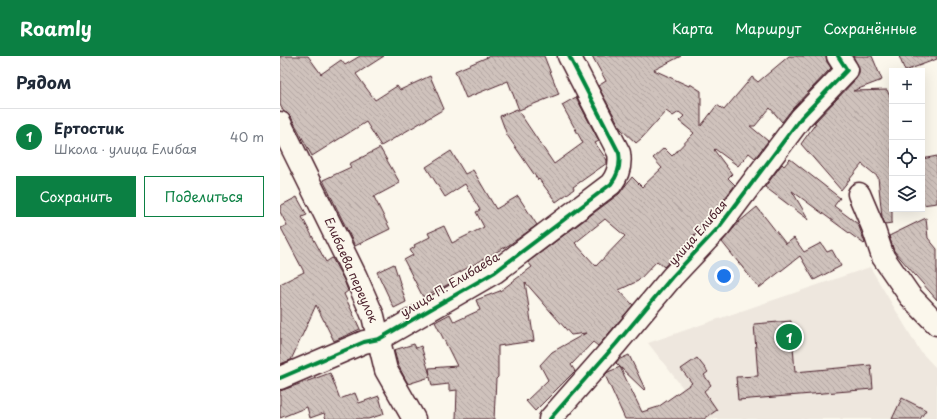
<!DOCTYPE html>
<html lang="ru">
<head>
<meta charset="utf-8">
<style>
  :root { --surface:#fff; --page:#f2f2f3; --text:#1f2937; --muted:#747a83; --line:#e0e1e3; --accent:#0b8043 }
  body { margin:0; font-family:"Playpen Sans",sans-serif; background:var(--page); color:var(--text) }
  .controls { position:absolute; right:12px; top:12px; display:grid; overflow:hidden; border-radius:0px; box-shadow:0 4px 16px #0002 }
  .controls button { width:36px; height:36px; display:grid; place-items:center; padding:0; border:0; border-bottom:1px solid var(--line); background:var(--surface); color:var(--text); font:20px sans-serif }
  .you { position:absolute; left:444px; top:220px; width:14px; height:14px; margin:-10px; border:3px solid #fff; border-radius:50%; background:#1a73e8; box-shadow:0 0 0 6px #1a73e833 }
  .badge { display:grid; place-items:center; width:26px; height:26px; border-radius:50%; background:var(--accent); color:#fff; font-size:13px; font-weight:700 }
  .pin { position:absolute; translate:-50% -50%; border:2px solid #fff; box-shadow:0 1px 4px #0006 }
  .list { margin:0; padding:0; list-style:none }
  h2 { display:flex; justify-content:space-between; align-items:center; height:52px; margin:0; padding:0 16px; font-size:17px }
  h2 small { font-size:13px; font-weight:400; color:var(--muted) }
  .list li { display:grid; grid-template-columns:26px 1fr auto; gap:12px; align-items:center; box-sizing:border-box; height:56px; padding:0 16px; border-top:1px solid var(--line) }
  .list b { display:block; font-size:15px; white-space:nowrap }
  .list p { margin:0; font-size:13px; white-space:nowrap; color:var(--muted) }
  .list em { font-size:13px; font-style:normal; color:var(--muted) }
  .actions { display:flex; gap:8px; padding:12px 16px }
  .actions a { flex:1; padding:9px 0; border:1px solid var(--accent); border-radius:0px; text-align:center; font-size:14px; color:var(--accent) }
  .actions .main { background:var(--accent); color:#fff }
  .icon { flex:none; width:22px; height:22px; fill:none; stroke:currentColor; stroke-width:2; stroke-linecap:round; stroke-linejoin:round }
  .map { position:relative; flex:none; width:657px; height:363px; overflow:hidden }
  header { display:flex; align-items:center; gap:24px; box-sizing:border-box; height:56px; padding:0 20px; background:var(--accent); color:#fff }
  header strong { font-size:19px }
  nav { display:flex; gap:22px; margin-inline-start:auto; font-size:14px }
  main { display:flex }
  aside { flex:1; background:var(--surface) }
  .map>svg:first-child { display:block }
</style>
</head>
<body>
<header>
<strong>Roamly</strong>
<nav><a>Карта</a><a>Маршрут</a><a>Сохранённые</a></nav>
</header>
<main>
<aside>
<h2>Рядом<small></small></h2>
<ul class="list">
<li><span class="badge">1</span><div><b>Ертостик</b><p>Школа · улица Елибая</p></div><em>40 m</em></li>
</ul>
<div class="actions"><a class="main">Сохранить</a><a>Поделиться</a></div>
</aside>
<div class="map">
<svg width="657" height="363" viewBox="0 0 657 363">
  <defs>
    <pattern id="building-back-hatch" width="6" height="6" patternUnits="userSpaceOnUse"><rect width="6" height="6" fill="#cfc2bc"/><path d="M-1 5l2 2M0 0l6 6M5-1l2 2" fill="none" stroke="#b3a6a2"/></pattern>
  </defs>
  <rect width="100%" height="100%" fill="#fbf7ec"/>
  <filter id="ink" filterUnits="userSpaceOnUse"><feTurbulence type="fractalNoise" baseFrequency=".025" numOctaves="2"/><feDisplacementMap in="SourceGraphic" scale="8" xChannelSelector="R" yChannelSelector="G"/><feConvolveMatrix kernelMatrix="1 2 1 2 8 2 1 2 1" color-interpolation-filters="sRGB"/></filter>
  <g filter="url(#ink)">
    <polygon fill="#eee7de" points="590,211 640,295 657,313 657,363 427,363 368,287"/>
    <g fill="url(#building-back-hatch)" stroke="#4a1f2b" fill-rule="evenodd">
      <polygon points="0,0 28,0 41,18 61,4 65,9 80,0 104,0 76,18 95,44 117,30 120,34 150,20 164,53 101,90 86,66 32,100 11,61 7,57 4,56 0,49"/>
      <polygon points="210,0 264,0 279,38 239,54 228,25 186,42 175,15"/>
      <path d="M312,0H401L374,14L409,30L410,28L421,35V70L437,49L444,54L472,21L478,26L509,0H546L547,6L551,12L512,53L502,66L490,52L475,70H470L488,85L475,102L469,97L458,110L435,93L434,94L452,118L448,122L455,129L429,163L384,211L377,205L358,225L339,234L353,249L318,290L313,286L291,309L295,315L255,355L246,345L268,324L260,309L272,296L306,277L291,279L245,226L254,285L218,290V321L216,323L214,363H176L177,334L169,335V328L152,330L150,321L128,328L118,309L114,294L134,288L136,292L141,290L150,319L149,312L177,310L155,266L170,258L174,266L200,254L196,244L220,235L252,211L248,206L339,138L352,121L362,131L382,112L373,102L384,92L392,100L414,77L399,65L404,60L399,56L393,60L386,55L362,82L356,87L341,73L318,30L326,25ZM325,163L345,180L316,210L295,187Z"/>
      <polygon points="573,0 592,0 602,24 573,35 607,34 612,45 612,167 605,168 602,161 598,121 582,108 561,134 521,88 536,67 534,67 576,23 579,18 579,12"/>
      <polygon points="619,0 657,0 657,3 625,15"/>
      <polygon points="296,41 319,85 315,87 327,104 327,107 293,131 294,133 276,146 259,123 258,124 227,79 220,60 237,53 274,108 303,87 282,49"/>
      <polygon points="100,92 120,127 94,141 110,173 75,190 43,124 71,111 69,108"/>
      <polygon points="171,95 185,118 193,114 216,153 238,140 257,169 229,189 171,221 173,226 143,241 124,204 133,199 130,194 135,191 134,189 150,181 148,177 164,170 172,187 204,171 196,156 200,154 185,128 165,141 146,111"/>
      <polygon points="657,100 657,147 642,149 642,103"/>
      <polygon points="510,103 560,142 554,150 578,168 585,187 584,188 512,135 529,164 485,131 502,108 504,110"/>
      <polygon points="17,141 27,159 22,161 46,206 52,202 64,224 68,235 64,238 80,273 54,285 36,249 11,304 0,308 0,228 24,216 1,172 7,169 0,156 0,150"/>
      <polygon points="477,151 506,188 514,182 524,196 541,187 547,196 552,194 561,210 534,224 520,200 479,232 442,186 459,166"/>
      <polygon points="646,162 648,182 657,193 657,244 614,195 609,180"/>
      <polygon points="114,208 126,246 114,252 97,216"/>
      <polygon points="511,265 515,316 591,309 593,333 458,344 456,321 478,320 474,268"/>
      <polygon points="349,299 365,333 364,334 340,311 362,356 378,351 412,327 401,313 417,302 428,316 424,319 431,329 424,335 437,354 424,363 345,363 325,319 328,316 340,311 336,307 338,304"/>
      <polygon points="50,317 60,343 75,337 79,347 99,340 104,358 88,363 46,363 44,357 30,362 27,351 0,362 0,335"/>
      <polygon points="622,342 646,354 640,363 612,363"/>
    </g>
    <g fill="none" stroke-linecap="round" stroke-linejoin="round">
      <defs>
        <g id="minor">
          <polyline points="0,67 75,219 93,260 106,314 134,363"/>
          <polyline points="579,138 593,171 603,201 630,240 657,268"/>
          <path d="M0,322L84,286L99,283L215,216L331,128C338,119 341,109 339,97L289,0"/>
          <polyline points="270,363 336,288 392,221 439,171 521,62 567,14 558,0"/>
        </g>
      </defs>
      <use href="#minor" stroke="#4a1f2b" stroke-width="25"/>
      <use href="#minor" stroke="#fbf7ec" stroke-width="22"/>
      <defs>
        <g id="cycleway">
          <path d="M0,322L84,286L99,283L215,216L331,128C338,119 341,109 339,97L289,0"/>
          <polyline points="270,363 336,288 392,221 439,171 521,62 567,14 558,0"/>
        </g>
      </defs>
      <use href="#cycleway" stroke="#fbf7ec" stroke-width="6"/>
      <use href="#cycleway" stroke="#00873e" stroke-width="4"/>
    </g>
  </g>
  <g text-anchor="middle" stroke-width="3.5" stroke-linejoin="round" paint-order="stroke">
    <g font-size="12" fill="#4a1f2b" stroke="#fbf7ec">
      <text transform="translate(418 177) rotate(-49)" y="4">улица Елибая</text>
      <text transform="translate(71 214) rotate(66)" y="4">Елибаева переулок</text>
      <text transform="translate(170 229) rotate(-31)" y="4">улица П. Елибаева</text>
    </g>
  </g>
</svg>
<div class="controls">
<button>+</button>
<button>−</button>
<button><svg class="icon" aria-label="locate" viewBox="0 0 24 24"><circle cx="12" cy="12" r="6"/><path d="M12 2v4M12 18v4M2 12h4M18 12h4"/></svg></button>
<button><svg class="icon" aria-label="layers" viewBox="0 0 24 24"><path d="M12 4l9 5-9 5-9-5zM3 14l9 5 9-5"/></svg></button>
</div>
<div class="you"></div>
<div class="pin badge" style="left:509px;top:281px">1</div>
</div>
</main>
</body>
</html>
